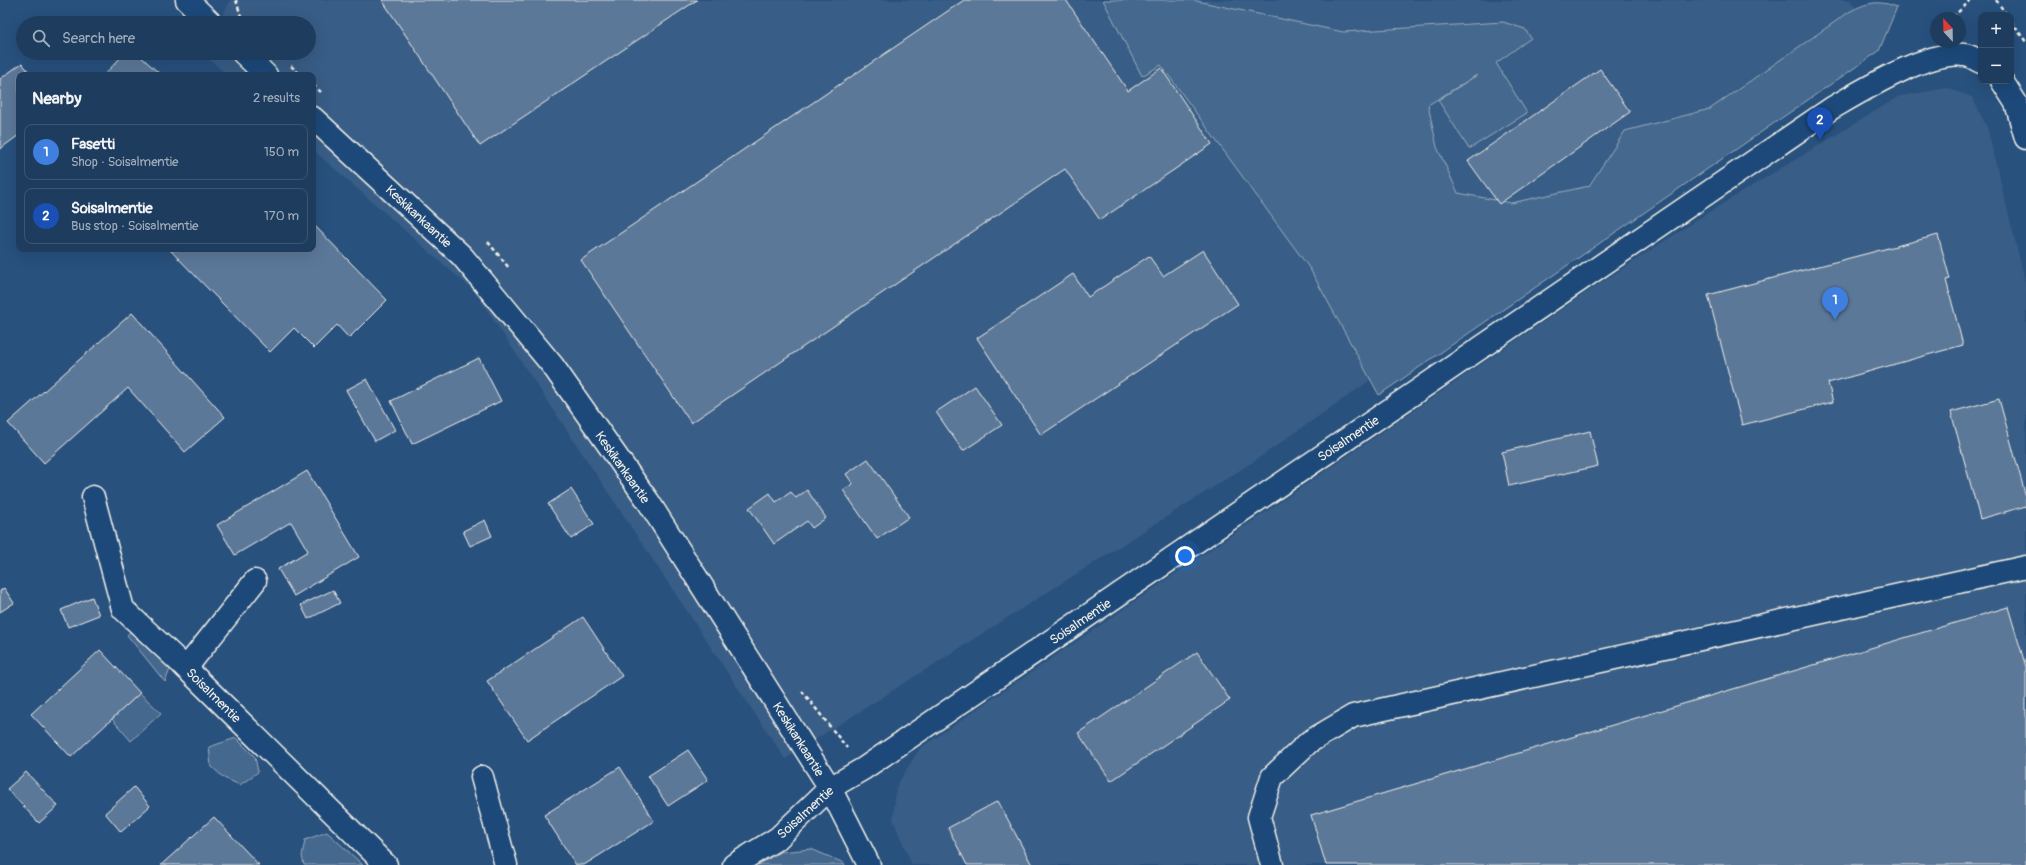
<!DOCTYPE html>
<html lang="en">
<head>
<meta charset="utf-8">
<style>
  :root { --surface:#1e3d5e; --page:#2b4867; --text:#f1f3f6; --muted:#a1aebc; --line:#3c5673; --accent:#ff9aa2 }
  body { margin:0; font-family:Pangolin,sans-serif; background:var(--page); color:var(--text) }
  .controls { position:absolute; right:12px; top:12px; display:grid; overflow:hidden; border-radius:8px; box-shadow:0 4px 16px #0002 }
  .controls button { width:36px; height:36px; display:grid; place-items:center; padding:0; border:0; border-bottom:1px solid var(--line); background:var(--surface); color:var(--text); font:20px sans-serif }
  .compass { position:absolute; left:1930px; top:12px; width:36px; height:36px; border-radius:50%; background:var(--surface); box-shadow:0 4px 16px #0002; rotate:338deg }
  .you { position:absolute; left:1185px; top:556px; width:14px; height:14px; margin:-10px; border:3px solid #fff; border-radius:50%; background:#1a73e8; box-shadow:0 0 0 6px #1a73e833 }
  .badge { display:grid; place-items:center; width:26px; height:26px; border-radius:50%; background:var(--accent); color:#fff; font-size:13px; font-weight:700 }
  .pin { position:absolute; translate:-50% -33px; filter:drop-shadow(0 1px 2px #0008) }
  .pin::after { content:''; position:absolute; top:21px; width:14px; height:12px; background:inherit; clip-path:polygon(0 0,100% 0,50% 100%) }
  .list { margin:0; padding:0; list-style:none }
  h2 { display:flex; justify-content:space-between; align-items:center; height:52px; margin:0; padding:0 16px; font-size:17px }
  h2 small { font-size:13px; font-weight:400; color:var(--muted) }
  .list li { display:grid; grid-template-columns:26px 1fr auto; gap:12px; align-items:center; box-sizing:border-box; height:56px; margin:0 8px 8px; padding:0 8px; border:1px solid var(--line); border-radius:8px }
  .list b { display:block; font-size:15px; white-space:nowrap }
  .list p { margin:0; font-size:13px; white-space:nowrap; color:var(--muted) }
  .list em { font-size:13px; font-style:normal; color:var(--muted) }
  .icon { flex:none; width:22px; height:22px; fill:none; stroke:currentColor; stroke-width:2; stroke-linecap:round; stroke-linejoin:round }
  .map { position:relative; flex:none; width:2026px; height:865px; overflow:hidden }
  .search { position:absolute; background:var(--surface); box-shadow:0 4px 16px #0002; left:16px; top:16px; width:300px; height:44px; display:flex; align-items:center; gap:10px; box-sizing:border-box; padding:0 14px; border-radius:22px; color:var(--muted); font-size:15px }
  .panel { position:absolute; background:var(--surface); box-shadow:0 4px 16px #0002; left:16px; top:72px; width:300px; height:180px; border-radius:8px }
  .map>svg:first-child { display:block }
</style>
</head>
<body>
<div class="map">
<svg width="2026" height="865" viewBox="0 0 2026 865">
  <rect width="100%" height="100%" fill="#28517e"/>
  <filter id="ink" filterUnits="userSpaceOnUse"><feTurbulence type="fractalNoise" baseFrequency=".025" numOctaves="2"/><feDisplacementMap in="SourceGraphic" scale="8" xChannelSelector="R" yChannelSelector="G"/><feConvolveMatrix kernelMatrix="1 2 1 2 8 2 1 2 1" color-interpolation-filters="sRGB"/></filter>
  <g filter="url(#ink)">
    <g fill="#375d86">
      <polygon points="231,0 1850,0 1872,30 1253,462 785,759 475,292 313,150 313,75 227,75 202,53 309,53 309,23 218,23"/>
      <polygon points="1947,88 1972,97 1987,127 2026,284 2026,865 912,865 893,820 896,787 919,749 1594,287 1712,210 1900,96"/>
    </g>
    <g fill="#45688e" stroke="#9cacbb">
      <path d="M1103,0H1192L1343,32L1503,22L1525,29L1531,38L1496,63L1527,113L1469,149L1438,100L1477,75L1428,105L1437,147L1458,193L1511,203L1589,186L1625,131L1710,109L1849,12C1867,2 1879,0 1897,7L1879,51L1379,395L1310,269L1161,65L1142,76Z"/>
      <polygon points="131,631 172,664 165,682 127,635"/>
      <polygon points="140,693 161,713 131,741 112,719"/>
      <polygon points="236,738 255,757 258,772 240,785 224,778 211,766 209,747"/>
      <polygon points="327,832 363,865 304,865 302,856 305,840"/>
      <polygon points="811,849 844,863 845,865 758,865 780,852"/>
    </g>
    <g fill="#5b7899" stroke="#f4f1e8">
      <polygon points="382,0 697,0 480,146"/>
      <polygon points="964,0 1066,0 1128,91 1161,68 1212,144 1100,220 1065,169 691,423 581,260"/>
      <polygon points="125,53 137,53 161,75 104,75"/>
      <polygon points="22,63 31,75 19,75 19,135 0,149 0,79"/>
      <polygon points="1600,69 1630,112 1499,204 1468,161"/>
      <polygon points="313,224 387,300 349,338 337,325 314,348 294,328 270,352 170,250 313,249"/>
      <polygon points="1938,235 1950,279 1946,280 1963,345 1828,383 1833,402 1742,425 1708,295"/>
      <polygon points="1203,250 1238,304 1041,435 977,338 1073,274 1088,297 1149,256 1163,276"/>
      <polygon points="132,313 225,417 185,452 128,388 44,463 8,423"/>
      <polygon points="479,358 501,401 412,444 391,401"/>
      <polygon points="367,379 395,430 375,441 346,390"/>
      <polygon points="975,386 1002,425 963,451 936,412"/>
      <polygon points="1999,399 2026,497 2026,506 1980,519 1951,412"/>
      <polygon points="1590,431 1598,466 1509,486 1502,452"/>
      <polygon points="868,459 909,517 877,539 843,490 853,484 846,474"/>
      <polygon points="307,471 359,557 294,596 278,569 308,551 291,522 235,555 217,525"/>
      <polygon points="571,489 594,524 571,539 548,504"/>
      <polygon points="807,490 826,518 812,528 807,521 774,544 749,508 770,493 776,502 791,492 796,498"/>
      <polygon points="485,520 492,536 470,546 463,531"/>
      <polygon points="4,588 14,603 0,612 0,591"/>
      <polygon points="333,590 340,603 308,619 301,605"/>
      <polygon points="92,597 99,615 68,627 61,610"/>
      <polygon points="2008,607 2026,667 2026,865 1326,865 1311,815"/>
      <polygon points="583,617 622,676 527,740 487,681"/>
      <polygon points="100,650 140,693 71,757 31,714"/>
      <polygon points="1197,652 1230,700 1111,781 1078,733"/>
      <polygon points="688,750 708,780 668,806 648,776"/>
      <polygon points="620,767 654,821 584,865 576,865 544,815"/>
      <polygon points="26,772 58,806 39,823 7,789"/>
      <polygon points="134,787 150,806 121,832 105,813"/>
      <polygon points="998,801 1032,865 967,865 948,828"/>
      <polygon points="214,817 259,865 161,865"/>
    </g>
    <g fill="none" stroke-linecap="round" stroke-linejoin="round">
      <defs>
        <g id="minor">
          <polyline points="187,0 211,23"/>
          <polyline points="243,53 266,75"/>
          <polyline points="2002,81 2016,103 2026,138"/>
          <polyline points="313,118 462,256 553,366 648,501 830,788 869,865"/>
          <polyline points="93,497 123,609 186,668 386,865"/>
          <polyline points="186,668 255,581"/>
          <polyline points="482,777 506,865"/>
          <path d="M734,865L778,838L830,788L863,769L1832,108C1863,90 1928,50 1964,55C1970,55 1976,60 1981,62"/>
          <polyline points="1272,865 1259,817 1272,777 1309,742 1353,716 2026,567"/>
        </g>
      </defs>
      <use href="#minor" stroke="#f4f1e8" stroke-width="25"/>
      <g stroke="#f4f1e8" stroke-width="2.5" stroke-dasharray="4 3" stroke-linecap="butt">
        <polyline points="236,0 243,23"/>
        <polyline points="1996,0 2007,15"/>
        <polyline points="1955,18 1955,15 1971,0"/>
        <polyline points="2011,21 2026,42"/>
        <polyline points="291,66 301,75"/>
        <polyline points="313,85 321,92"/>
        <polyline points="488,242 509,268"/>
        <polyline points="802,691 847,748"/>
      </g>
      <use href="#minor" stroke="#1f4a7a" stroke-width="22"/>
    </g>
  </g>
  <g text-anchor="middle" stroke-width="3" stroke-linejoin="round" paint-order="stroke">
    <g font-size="13" fill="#f4f1e8" stroke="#1f4a7a">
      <text transform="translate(419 216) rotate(43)" y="5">Keskikankaantie</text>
      <text transform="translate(1348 438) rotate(-34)" y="5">Soisalmentie</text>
      <text transform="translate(623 467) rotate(55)" y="5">Keskikankaantie</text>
      <text transform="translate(1080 621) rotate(-34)" y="5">Soisalmentie</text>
      <text transform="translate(214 695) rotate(45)" y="5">Soisalmentie</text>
      <text transform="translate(799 739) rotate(58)" y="5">Keskikankaantie</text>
      <text transform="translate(805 812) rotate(-42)" y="5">Soisalmentie</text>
    </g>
  </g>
</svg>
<div class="controls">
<button>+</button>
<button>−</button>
</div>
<svg class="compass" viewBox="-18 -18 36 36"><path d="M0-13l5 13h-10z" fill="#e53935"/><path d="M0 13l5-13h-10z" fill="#a1aebc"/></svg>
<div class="you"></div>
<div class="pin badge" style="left:1835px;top:320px;background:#3f7fe0">1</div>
<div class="pin badge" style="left:1820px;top:140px;background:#1a4fb4">2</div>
<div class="search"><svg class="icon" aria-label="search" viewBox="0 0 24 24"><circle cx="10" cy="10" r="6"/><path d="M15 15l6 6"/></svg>Search here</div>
<section class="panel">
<h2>Nearby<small>2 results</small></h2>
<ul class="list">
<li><span class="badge" style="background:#3f7fe0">1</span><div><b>Fasetti</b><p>Shop · Soisalmentie</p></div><em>150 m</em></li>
<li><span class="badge" style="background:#1a4fb4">2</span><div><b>Soisalmentie</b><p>Bus stop · Soisalmentie</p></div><em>170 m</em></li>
</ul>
</section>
</div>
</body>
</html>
